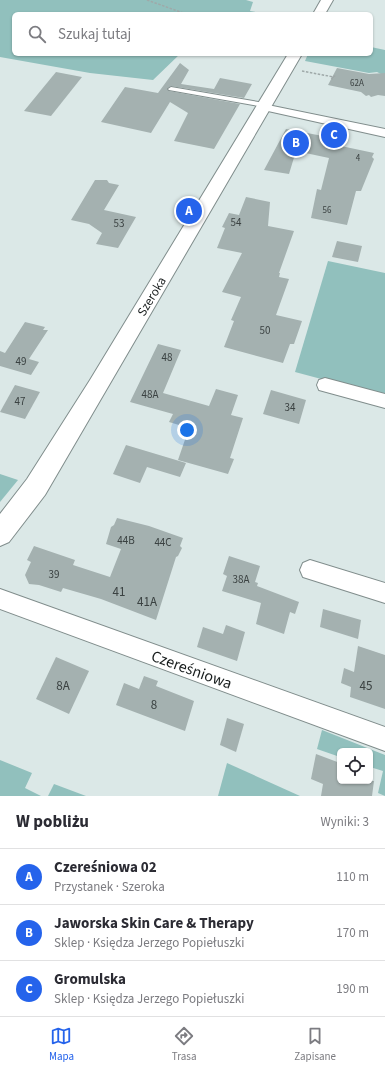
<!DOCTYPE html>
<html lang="pl">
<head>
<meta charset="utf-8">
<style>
  :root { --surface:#fff; --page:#f7f7f7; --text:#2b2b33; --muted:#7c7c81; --line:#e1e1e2; --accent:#2563eb }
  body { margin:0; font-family:"Source Sans 3",sans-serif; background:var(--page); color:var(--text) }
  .controls { position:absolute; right:12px; bottom:12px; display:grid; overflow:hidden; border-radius:6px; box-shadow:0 1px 3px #0004 }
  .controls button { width:36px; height:36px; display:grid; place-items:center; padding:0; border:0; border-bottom:1px solid var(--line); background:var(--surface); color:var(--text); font:20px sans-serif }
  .you { position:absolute; left:187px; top:430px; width:14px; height:14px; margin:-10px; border:3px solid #fff; border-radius:50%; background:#1a73e8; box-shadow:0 0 0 6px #1a73e833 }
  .badge { display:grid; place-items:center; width:26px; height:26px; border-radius:50%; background:var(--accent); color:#fff; font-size:13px; font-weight:700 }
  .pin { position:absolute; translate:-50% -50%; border:2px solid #fff; box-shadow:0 1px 4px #0006 }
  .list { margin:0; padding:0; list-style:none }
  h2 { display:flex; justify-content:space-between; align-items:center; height:52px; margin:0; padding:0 16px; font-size:17px }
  h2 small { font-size:13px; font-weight:400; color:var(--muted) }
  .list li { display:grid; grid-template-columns:26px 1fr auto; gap:12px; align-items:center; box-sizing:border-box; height:56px; padding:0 16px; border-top:1px solid var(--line) }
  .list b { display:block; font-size:15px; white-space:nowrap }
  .list p { margin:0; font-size:13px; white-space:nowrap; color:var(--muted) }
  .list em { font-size:13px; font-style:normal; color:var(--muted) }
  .icon { flex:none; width:22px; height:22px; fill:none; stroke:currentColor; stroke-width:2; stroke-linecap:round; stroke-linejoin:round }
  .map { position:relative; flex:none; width:385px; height:796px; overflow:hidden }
  .search { position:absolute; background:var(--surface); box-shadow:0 1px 3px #0004; left:12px; right:12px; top:12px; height:44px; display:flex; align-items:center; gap:10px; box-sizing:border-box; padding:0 14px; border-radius:6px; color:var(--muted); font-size:15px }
  .sheet { height:220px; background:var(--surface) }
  nav { display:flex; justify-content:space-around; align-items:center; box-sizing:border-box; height:56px; border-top:1px solid var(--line); background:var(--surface); font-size:11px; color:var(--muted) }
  nav a { display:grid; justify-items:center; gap:2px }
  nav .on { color:var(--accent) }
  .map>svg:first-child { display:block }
</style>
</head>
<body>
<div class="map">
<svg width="385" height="796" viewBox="0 0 385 796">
  <rect width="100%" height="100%" fill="#dbe8e7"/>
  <g fill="#91c0bd">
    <polygon points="0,0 246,0 253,2 250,11 268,14 14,14 14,54 180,54 153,80 90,73 0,57"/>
    <polygon points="371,47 385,50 385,76 377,72 369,73 305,61 308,54 371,54"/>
    <polygon points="328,261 385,273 385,396 295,372"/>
    <polygon points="0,474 18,480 0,502"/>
    <polygon points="322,730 385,755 385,796 378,793 383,771 370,767 370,751 340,751 340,757 317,749"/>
    <polygon points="0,760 32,773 25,788 41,796 0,796"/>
    <polygon points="227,763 300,796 218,796"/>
    <polygon points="54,784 86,796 48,796"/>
  </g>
  <g fill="#a4b1b0">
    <polygon points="180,63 189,70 181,84 214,89 220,78 252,84 244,98 171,86 167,89 169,91 240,104 214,149 174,141 188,113 170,102 151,133 101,122 125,87 158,93"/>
    <polygon points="337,68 369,74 385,73 385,96 378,95 371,97 369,95 366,96 361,92 328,85"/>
    <polygon points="56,72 82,77 51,116 24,111"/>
    <polygon points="286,129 328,137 331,130 346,133 341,146 374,153 372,157 374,159 361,191 356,191 347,225 311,218 317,189 321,190 329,158 296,151 289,174 264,170"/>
    <polygon points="95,180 107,180 109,183 119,185 104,210 136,217 118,248 96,244 102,233 89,224 71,220"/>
    <polygon points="246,197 270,202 268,226 294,231 279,273 280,273 279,277 289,279 276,315 302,321 294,344 290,344 283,363 224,347 234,321 231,320 241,297 222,292 242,253 217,248 225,228 222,227 229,213 239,215"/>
    <polygon points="337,241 362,246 358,262 332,257"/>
    <polygon points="25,322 45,327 43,330 48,330 29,359 39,362 31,375 0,366 0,351 5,353"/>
    <polygon points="158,344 181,350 163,393 209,406 216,389 238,395 231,415 243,418 230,458 234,459 228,474 178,460 189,428 169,422 173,414 130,402"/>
    <polygon points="15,385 40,392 25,419 0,412"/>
    <polygon points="271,390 306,400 299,424 263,414"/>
    <polygon points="126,445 186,463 180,477 147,467 140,483 113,474"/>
    <polygon points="117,518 149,526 183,538 180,546 182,548 178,556 176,557 156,620 101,599 63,588 61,592 39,585 29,584 25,575 31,562 27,560 34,546 75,560 73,565 110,577 121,549 106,544 111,527 114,525"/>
    <polygon points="229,556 260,566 255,582 258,583 257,586 299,602 295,614 290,612 284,634 256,624 261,603 222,591 227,576 223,574"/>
    <polygon points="323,609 361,620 358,639 320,627"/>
    <polygon points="226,625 245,632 237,661 197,647 203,627 223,634"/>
    <polygon points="358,646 385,655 385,709 350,697 351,687 341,683 344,668 354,672"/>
    <polygon points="56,657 89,671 69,714 36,699"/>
    <polygon points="144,676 158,681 156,686 194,701 185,731 116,705 124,683 139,689"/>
    <polygon points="227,718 244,724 236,752 220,745"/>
    <polygon points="316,754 340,763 340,781 374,781 372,796 321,796 323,784 311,779"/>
  </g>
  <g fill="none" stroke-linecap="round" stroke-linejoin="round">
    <defs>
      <polygon id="lane" points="171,87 264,103 267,105 264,107 169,90 168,89"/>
      <g id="street">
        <polygon points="263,104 385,129 385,137 259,109 257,107"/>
        <polygon points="325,378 385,394 385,408 319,390 317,385 319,380"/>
        <polygon points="310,560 385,583 385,603 303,577 300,570 303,563"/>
        <polygon points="0,589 385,727 385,751 0,609"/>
      </g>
      <g id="secondary">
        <polygon points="321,0 333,0 325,14 313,14"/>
        <polygon points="288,54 302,54 45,495 9,542 0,546 0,514 27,479 90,380"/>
      </g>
    </defs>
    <use href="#lane" stroke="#808d8c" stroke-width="2"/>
    <use href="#street" stroke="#808d8c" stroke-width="2"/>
    <use href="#secondary" stroke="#808d8c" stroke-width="2"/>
    <g stroke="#9fa9a9" stroke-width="1.5" stroke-dasharray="2.5 1.5" stroke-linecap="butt">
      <polyline points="147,0 186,14"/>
      <polyline points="302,71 334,77"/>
      <polyline points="333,77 336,75"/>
      <polyline points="333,77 331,79 333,79"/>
    </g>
    <use href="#lane" fill="#fff" fill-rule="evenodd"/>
    <use href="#street" fill="#fff" fill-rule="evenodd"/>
    <use href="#secondary" fill="#fff" fill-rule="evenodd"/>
  </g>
  <g text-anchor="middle" stroke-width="3" stroke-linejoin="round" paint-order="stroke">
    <g font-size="9" fill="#3b4242">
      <text x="357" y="86">62A</text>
      <text x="358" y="161">4</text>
      <text x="327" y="213">56</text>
    </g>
    <g font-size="11" fill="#3b4242">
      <text x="236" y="226">54</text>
      <text x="119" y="227">53</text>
      <text x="265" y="334">50</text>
      <text x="167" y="361">48</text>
      <text x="21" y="365">49</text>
      <text x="150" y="398">48A</text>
      <text x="20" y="405">47</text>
      <text x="290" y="411">34</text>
      <text x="126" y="544">44B</text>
      <text x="163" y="546">44C</text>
      <text x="54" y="578">39</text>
      <text x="241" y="583">38A</text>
    </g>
    <g font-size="13" fill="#181d1d" stroke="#fff">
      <text transform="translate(151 296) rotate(-59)" y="5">Szeroka</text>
    </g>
    <g font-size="13" fill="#3b4242">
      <text x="119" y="596">41</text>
      <text x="147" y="606">41A</text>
      <text x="63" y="690">8A</text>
      <text x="366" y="690">45</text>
      <text x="154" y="709">8</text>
    </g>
    <g font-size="16" fill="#181d1d" stroke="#fff">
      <text transform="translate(192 669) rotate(20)" y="6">Czereśniowa</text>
    </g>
  </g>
</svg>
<div class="controls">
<button><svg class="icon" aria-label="locate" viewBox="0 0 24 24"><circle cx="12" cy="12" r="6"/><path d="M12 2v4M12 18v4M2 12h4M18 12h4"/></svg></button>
</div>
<div class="you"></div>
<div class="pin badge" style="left:189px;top:211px">A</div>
<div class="pin badge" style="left:296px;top:143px">B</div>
<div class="pin badge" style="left:334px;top:135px">C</div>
<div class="search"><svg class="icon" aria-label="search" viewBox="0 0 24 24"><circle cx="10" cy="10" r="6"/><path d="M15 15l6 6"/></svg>Szukaj tutaj</div>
</div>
<section class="sheet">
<h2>W pobliżu<small>Wyniki: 3</small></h2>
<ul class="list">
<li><span class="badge">A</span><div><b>Czereśniowa 02</b><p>Przystanek · Szeroka</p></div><em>110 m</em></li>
<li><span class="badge">B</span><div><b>Jaworska Skin Care &amp; Therapy</b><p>Sklep · Księdza Jerzego Popiełuszki</p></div><em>170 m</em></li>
<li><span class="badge">C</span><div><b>Gromulska</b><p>Sklep · Księdza Jerzego Popiełuszki</p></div><em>190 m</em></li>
</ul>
</section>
<nav>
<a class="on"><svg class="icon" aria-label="map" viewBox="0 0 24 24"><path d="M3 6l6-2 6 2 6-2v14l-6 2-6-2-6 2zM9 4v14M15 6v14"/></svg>Mapa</a>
<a><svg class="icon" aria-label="directions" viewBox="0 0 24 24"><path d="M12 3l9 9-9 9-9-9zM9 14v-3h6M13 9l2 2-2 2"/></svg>Trasa</a>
<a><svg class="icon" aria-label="saved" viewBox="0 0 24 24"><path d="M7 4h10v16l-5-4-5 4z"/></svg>Zapisane</a>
</nav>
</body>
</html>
